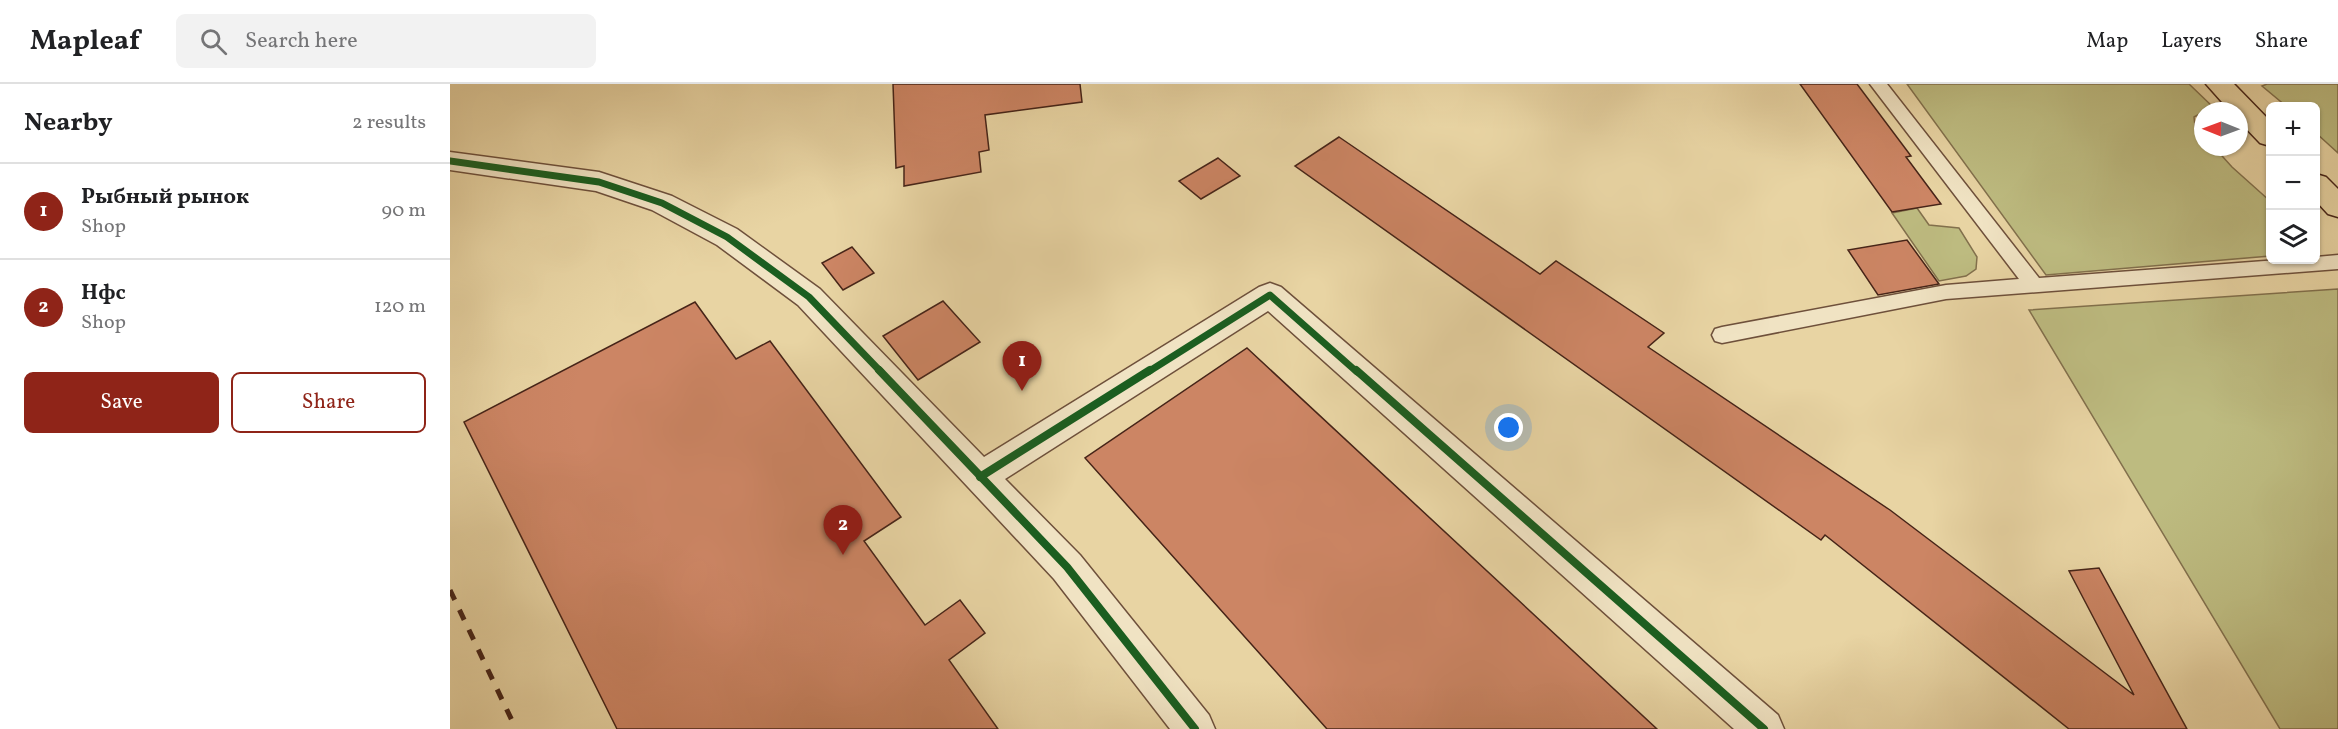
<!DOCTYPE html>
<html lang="en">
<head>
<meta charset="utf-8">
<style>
  :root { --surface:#fff; --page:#f2f2f2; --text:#202124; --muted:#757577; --line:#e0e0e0; --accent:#8f2418 }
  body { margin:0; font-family:Vollkorn,serif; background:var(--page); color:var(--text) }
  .controls { position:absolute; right:18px; top:18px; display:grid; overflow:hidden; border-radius:9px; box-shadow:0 2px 4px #0004 }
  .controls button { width:54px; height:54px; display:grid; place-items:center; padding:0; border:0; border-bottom:2px solid var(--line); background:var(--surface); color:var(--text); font:30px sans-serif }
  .compass { position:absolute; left:1744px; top:18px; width:54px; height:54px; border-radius:50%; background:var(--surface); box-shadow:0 2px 4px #0004; rotate:271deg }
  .you { position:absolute; left:1059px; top:344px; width:21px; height:21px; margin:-15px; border:4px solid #fff; border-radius:50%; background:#1a73e8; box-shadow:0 0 0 9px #1a73e833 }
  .badge { display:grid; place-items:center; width:39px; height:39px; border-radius:50%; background:var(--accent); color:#fff; font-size:20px; font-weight:700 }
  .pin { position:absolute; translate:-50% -50px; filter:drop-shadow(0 2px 3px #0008) }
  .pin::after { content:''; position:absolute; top:32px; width:21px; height:18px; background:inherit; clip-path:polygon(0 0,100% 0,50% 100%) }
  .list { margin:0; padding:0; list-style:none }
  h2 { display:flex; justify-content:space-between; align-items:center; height:78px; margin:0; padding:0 24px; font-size:26px }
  h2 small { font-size:20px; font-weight:400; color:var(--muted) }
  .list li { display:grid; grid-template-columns:39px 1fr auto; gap:18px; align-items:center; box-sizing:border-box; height:96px; padding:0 24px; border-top:2px solid var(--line) }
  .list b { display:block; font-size:22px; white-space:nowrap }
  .list p { margin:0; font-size:20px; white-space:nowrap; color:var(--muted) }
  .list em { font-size:20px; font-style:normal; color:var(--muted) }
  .actions { display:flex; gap:12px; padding:18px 24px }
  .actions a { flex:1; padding:14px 0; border:2px solid var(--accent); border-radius:9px; text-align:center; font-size:21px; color:var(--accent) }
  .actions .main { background:var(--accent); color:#fff }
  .icon { flex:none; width:33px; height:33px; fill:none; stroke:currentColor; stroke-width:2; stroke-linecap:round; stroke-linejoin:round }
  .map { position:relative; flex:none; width:1888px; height:645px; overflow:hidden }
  header { display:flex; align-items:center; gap:36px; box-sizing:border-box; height:84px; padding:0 30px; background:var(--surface); border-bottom:2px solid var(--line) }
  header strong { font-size:28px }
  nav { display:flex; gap:33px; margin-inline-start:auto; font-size:21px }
  .search { width:420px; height:54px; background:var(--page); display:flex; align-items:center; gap:15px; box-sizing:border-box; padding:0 21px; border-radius:9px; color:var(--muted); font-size:22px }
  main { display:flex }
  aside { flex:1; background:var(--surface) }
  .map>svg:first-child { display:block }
</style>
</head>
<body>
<header>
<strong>Mapleaf</strong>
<div class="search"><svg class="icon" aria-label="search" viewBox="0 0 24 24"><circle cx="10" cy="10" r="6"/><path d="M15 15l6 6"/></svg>Search here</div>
<nav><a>Map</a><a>Layers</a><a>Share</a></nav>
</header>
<main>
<aside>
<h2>Nearby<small>2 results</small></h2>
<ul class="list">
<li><span class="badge">1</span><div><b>Рыбный рынок</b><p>Shop</p></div><em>90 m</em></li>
<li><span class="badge">2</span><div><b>Нфс</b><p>Shop</p></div><em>120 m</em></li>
</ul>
<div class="actions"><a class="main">Save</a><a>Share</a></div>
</aside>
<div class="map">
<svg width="1888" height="645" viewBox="0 0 1888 645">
  <rect width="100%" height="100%" fill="#e8d4a3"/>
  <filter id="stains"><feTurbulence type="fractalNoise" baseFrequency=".00333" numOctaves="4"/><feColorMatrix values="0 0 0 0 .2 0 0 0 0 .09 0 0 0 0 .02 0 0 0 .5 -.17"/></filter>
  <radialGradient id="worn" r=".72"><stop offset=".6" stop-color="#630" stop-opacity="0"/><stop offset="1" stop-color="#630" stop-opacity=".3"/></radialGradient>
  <g fill="#bdbb80" stroke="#82704c" stroke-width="1.5">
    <polygon points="1457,0 1739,0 1763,23 1744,33 1745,42 1753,51 1753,63 1764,63 1782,83 1820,117 1820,172 1596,191"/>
    <polygon points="1817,0 1888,0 1888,69 1866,49 1866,22 1836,22 1812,2"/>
    <polygon points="1467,124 1479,141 1509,144 1527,173 1526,185 1516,192 1489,197 1442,129"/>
    <polygon points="1888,205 1888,645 1830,645 1579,226"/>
  </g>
  <g fill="#cc8564" stroke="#462418" stroke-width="1.5">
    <polygon points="443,0 630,0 632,18 535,31 539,66 529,68 531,88 454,102 454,82 446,84"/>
    <polygon points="1350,0 1407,0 1461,72 1456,73 1491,120 1442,128"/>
    <polygon points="889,53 1090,190 1106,177 1214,249 1198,263 1440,426 1684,611 1619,487 1649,484 1737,645 1619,645 1375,451 1371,456 845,82"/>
    <polygon points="768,74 790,92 751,115 729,97"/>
    <polygon points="1457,156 1489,200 1428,211 1398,166"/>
    <polygon points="402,163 424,189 393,206 372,179"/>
    <polygon points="493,217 530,258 468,296 433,252"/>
    <polygon points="245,218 286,275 320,257 451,433 414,457 475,541 510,516 535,549 499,576 548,645 167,645 14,338"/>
    <polygon points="797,264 1207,645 877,645 635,374"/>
  </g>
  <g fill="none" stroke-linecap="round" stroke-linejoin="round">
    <defs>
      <polygon id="lane" points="1420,0 1437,0 1589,194 1828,176 1866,176 1866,173 1888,171 1888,185 1496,215 1272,259 1265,257 1262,251 1265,245 1272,243 1496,201 1569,195"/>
      <polygon id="street" points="0,68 149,88 222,112 287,145 370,205 534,373 809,203 820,199 831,203 1328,631 1334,645 1284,645 818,227 555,395 630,471 759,631 765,645 720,645 604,495 348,221 267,161 202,126 146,107 0,86"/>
      <g id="primary">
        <polygon points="1756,0 1784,0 1820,37 1820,62 1810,59 1789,37 1789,27 1780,27"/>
        <polygon points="1866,90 1876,93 1888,105 1888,133 1878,130 1866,117"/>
      </g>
    </defs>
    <use href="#lane" stroke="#6e503b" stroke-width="3"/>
    <use href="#street" stroke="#6e503b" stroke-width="3"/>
    <use href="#primary" stroke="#462418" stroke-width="3"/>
    <use href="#lane" fill="#f0e3c3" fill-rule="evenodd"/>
    <use href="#street" fill="#f0e3c3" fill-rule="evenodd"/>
    <use href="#primary" fill="#e8d4a3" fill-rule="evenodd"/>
    <polyline stroke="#462418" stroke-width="5" stroke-dasharray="11 11" stroke-linecap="butt" points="0,506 66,645"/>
    <defs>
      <g id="cycleway-far1">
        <polyline points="0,77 149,98 212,119 277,153 359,213 431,288"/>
        <polyline points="698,288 820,211 907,288"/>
      </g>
      <g id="cycleway">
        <polyline points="429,286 617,483 745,645"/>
        <polyline points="906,286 1314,645"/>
        <polyline points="530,393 700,286"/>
      </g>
    </defs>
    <use href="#cycleway-far1" stroke="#f0e3c3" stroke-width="10"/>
    <use href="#cycleway" stroke="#f0e3c3" stroke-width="12"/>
    <use href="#cycleway-far1" stroke="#1b5e20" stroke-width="7"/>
    <use href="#cycleway" stroke="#1b5e20" stroke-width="8"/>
  </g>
  <rect width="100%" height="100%" filter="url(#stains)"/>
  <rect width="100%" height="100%" fill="url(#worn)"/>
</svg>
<div class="controls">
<button>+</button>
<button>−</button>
<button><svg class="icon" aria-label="layers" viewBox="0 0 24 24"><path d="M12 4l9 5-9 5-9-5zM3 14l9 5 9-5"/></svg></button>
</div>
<svg class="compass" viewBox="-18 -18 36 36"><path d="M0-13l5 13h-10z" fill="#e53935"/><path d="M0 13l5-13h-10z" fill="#757577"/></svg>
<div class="you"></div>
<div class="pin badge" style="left:572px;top:307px">1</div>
<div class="pin badge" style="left:393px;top:471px">2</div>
</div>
</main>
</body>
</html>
